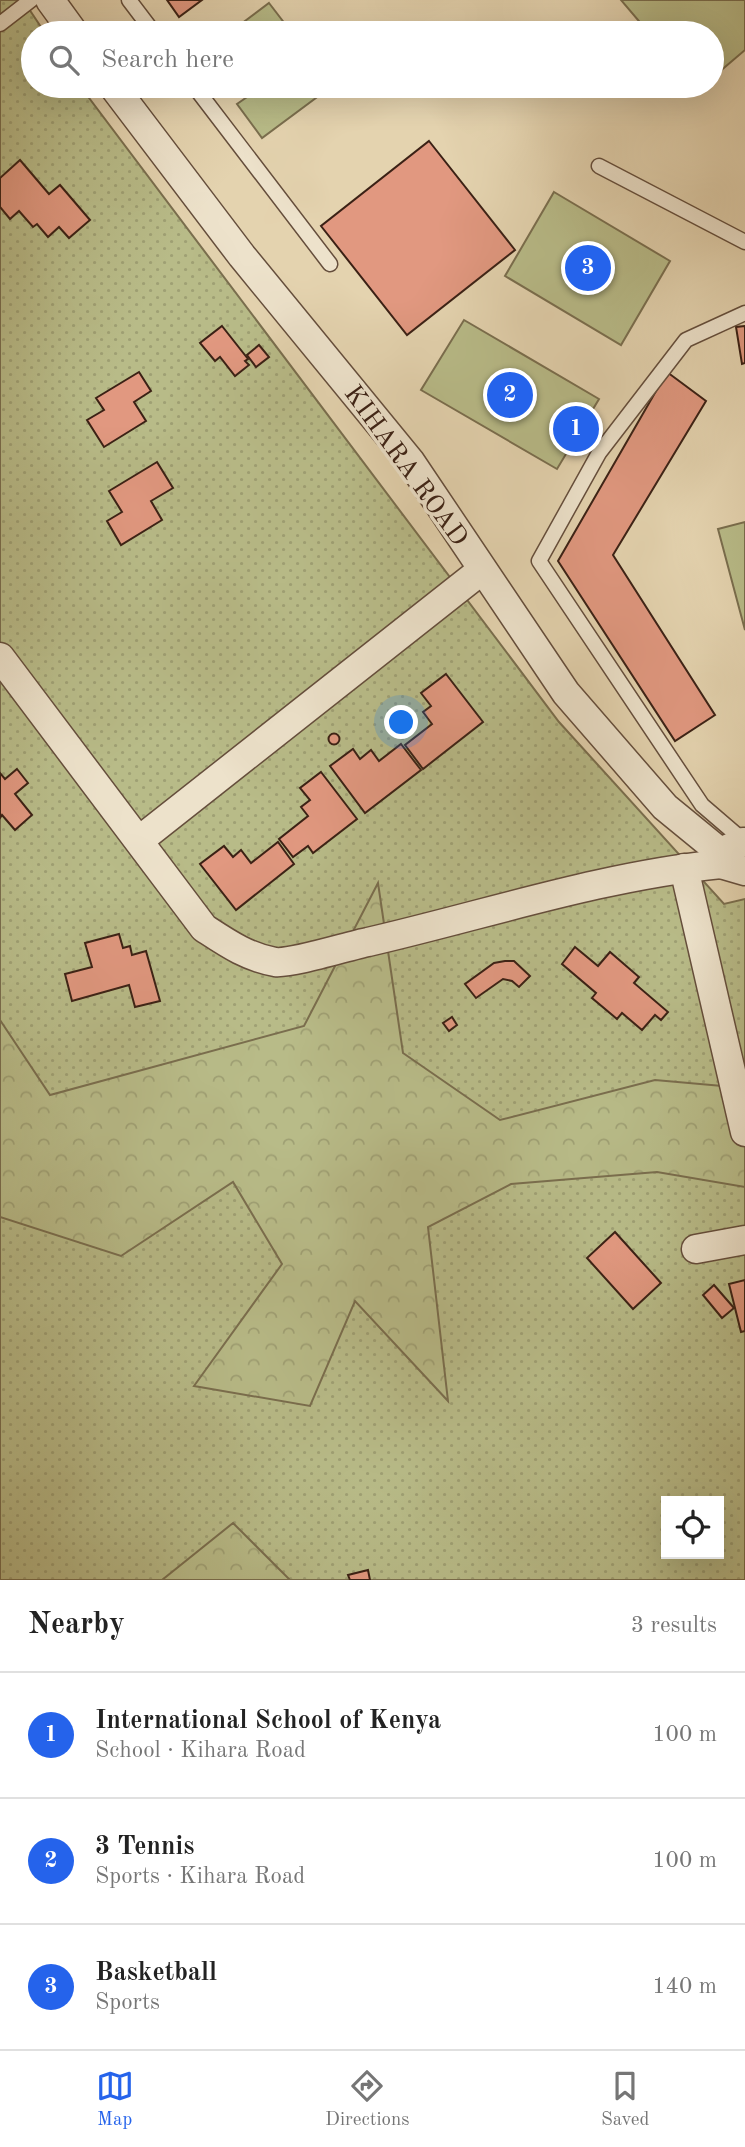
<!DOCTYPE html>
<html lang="en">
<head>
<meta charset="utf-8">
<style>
  :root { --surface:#fff; --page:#f2f2f2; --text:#222; --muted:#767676; --line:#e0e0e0; --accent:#2563eb }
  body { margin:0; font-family:"Old Standard TT",serif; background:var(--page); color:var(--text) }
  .controls { position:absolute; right:21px; bottom:21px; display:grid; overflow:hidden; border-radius:0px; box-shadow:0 7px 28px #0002 }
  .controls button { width:63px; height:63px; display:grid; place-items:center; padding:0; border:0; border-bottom:2px solid var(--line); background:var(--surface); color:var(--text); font:35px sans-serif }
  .you { position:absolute; left:402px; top:723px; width:24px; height:24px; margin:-18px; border:5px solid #fff; border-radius:50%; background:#1a73e8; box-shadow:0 0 0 10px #1a73e833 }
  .badge { display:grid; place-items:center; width:46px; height:46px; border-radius:50%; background:var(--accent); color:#fff; font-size:23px; font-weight:700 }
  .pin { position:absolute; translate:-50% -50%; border:4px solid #fff; box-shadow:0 2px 7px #0006 }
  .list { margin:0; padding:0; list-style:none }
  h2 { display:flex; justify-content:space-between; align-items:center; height:91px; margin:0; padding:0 28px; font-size:30px }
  h2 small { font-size:23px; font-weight:400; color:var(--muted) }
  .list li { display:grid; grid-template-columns:46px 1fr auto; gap:21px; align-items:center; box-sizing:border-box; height:126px; padding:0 28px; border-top:2px solid var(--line) }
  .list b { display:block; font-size:26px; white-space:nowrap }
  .list p { margin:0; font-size:23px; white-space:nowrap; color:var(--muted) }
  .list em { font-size:23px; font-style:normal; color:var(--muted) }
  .icon { flex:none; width:38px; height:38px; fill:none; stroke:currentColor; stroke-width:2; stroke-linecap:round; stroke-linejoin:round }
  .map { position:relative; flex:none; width:745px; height:1580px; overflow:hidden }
  .search { position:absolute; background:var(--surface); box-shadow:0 7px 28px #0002; left:21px; right:21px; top:21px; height:77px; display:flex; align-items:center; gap:18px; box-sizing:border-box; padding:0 24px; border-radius:38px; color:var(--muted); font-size:26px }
  .sheet { height:469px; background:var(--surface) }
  nav { display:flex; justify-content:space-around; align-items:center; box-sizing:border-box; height:98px; border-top:2px solid var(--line); background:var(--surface); font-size:19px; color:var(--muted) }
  nav a { display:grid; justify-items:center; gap:4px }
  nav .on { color:var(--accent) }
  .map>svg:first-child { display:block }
</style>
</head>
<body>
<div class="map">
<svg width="745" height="1580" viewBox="0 0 745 1580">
  <defs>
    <pattern id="grass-dots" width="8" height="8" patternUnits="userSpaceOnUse" patternTransform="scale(1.75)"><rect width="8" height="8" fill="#b8bb88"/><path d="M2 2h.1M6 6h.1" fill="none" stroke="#9fa074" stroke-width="1.8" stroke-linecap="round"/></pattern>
    <pattern id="forest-crowns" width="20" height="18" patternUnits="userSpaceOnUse" patternTransform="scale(1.75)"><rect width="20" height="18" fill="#b8bb88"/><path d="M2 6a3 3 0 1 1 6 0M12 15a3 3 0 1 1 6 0" fill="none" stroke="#9fa074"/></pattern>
  </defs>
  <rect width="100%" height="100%" fill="#e4d3af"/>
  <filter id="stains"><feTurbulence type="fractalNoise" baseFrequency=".00286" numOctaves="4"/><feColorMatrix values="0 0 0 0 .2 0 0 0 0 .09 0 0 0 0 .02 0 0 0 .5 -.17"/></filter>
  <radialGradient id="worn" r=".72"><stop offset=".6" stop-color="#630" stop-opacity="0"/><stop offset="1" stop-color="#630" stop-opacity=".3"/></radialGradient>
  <path fill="url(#grass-dots)" stroke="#7a6e4e" stroke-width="2" fill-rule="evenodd" d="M0,0H23L45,33H33V86H80L559,722L724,904L745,899V1580H0ZM666,1501H719V1554H666Z"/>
  <g fill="url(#forest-crowns)" stroke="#7a6e4e" stroke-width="2">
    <polygon points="378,883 403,1053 500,1120 655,1080 745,1088 745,1187 657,1172 511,1184 428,1227 448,1401 355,1301 310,1406 194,1386 282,1264 233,1182 121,1256 0,1217 0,1020 50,1095 304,1026"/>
    <polygon points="233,1523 290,1580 162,1580"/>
  </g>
  <g fill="#b8bb88" stroke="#7a6e4e" stroke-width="2">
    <polygon points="621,0 745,0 745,50 712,78 712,33 649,33"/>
    <polygon points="269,3 292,33 229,33"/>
    <polygon points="263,86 332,86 262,138 237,104"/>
    <polygon points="554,192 670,261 621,345 505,276"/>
    <polygon points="464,320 599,399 557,469 421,390"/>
    <polygon points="745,522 745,630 718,529"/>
  </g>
  <g fill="#e19880" stroke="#3b2115" stroke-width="2">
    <polygon points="167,0 202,0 179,17"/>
    <polygon points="429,141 515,250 407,335 321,226"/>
    <polygon points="20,160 49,194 60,185 90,220 69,238 59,227 48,237 37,224 33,227 19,211 10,219 0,207 0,178"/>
    <polygon points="222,326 248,359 245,361 249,365 235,376 220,357 215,361 200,343"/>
    <polygon points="745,326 745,363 742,364 736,327"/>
    <polygon points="259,345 269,357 256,367 247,355"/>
    <polygon points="139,372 151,391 134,402 146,421 104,447 87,420 104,410 96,398"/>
    <polygon points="667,372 706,401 613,555 715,715 675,741 558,561"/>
    <polygon points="157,462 173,488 151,501 162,520 121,545 107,521 122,512 109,491"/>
    <polygon points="446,674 483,722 423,769 405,745 432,724 423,712 431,706 421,693"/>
    <circle cx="334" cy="739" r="5.5"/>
    <polygon points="401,744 421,770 365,813 330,766 353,749 360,759 371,750 379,761"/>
    <polygon points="17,769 28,783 15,794 32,815 15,830 2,815 0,818 0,773 5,779"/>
    <polygon points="321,772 357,819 313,853 308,846 293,857 279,839 308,816 301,807 310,800 300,788"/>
    <polygon points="278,842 294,864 236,910 200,864 224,846 233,857 241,850 251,863"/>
    <polygon points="119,934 123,948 130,946 132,955 146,951 160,1001 135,1007 129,985 72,1001 65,974 92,967 85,943"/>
    <polygon points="575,947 598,966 610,952 639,977 634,983 668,1012 661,1020 655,1015 642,1030 622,1013 617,1019 592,998 596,993 562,964"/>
    <polygon points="505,961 514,961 530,976 519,987 512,981 503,979 476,998 465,984 494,963"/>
    <polygon points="452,1017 457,1025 449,1031 443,1023"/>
    <polygon points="615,1232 661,1283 633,1309 587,1258"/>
    <polygon points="745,1280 745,1331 741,1332 729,1284"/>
    <polygon points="714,1285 734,1308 722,1318 703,1295"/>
    <polygon points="368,1570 370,1580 350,1580 348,1575"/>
  </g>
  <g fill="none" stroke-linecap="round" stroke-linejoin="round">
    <defs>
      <g id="service">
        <polyline points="129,0 154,33"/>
        <polyline points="0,24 31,0"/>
        <polyline points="194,86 330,264"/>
        <polyline points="599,166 745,242"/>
        <polyline points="745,842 702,805 539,561 599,453 686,340 745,313"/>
      </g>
      <g id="minor">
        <polyline points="50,0 74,33"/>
        <polyline points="113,86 242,256 410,461 566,693 665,807 720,852 721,864 745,871"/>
        <path d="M0,657L204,928C227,943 247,957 275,962C292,964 348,946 368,942C485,915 601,876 721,864"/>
        <polyline points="141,839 482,570"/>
        <polyline points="720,852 743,842"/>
        <polyline points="684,868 745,1132"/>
        <polyline points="696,1249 745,1240"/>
      </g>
    </defs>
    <use href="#service" stroke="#654e3c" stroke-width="17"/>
    <use href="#minor" stroke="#654e3c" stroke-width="31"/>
    <use href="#service" stroke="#ede2cb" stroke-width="14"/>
    <use href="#minor" stroke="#ede2cb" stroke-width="28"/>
  </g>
  <g text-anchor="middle" stroke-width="7" stroke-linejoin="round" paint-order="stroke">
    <g font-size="26" fill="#3b2115" stroke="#ede2cb">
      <text transform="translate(407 465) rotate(54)" y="9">KIHARA ROAD</text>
    </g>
  </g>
  <rect width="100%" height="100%" filter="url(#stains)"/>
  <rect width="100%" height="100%" fill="url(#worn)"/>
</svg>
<div class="controls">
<button><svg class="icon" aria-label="locate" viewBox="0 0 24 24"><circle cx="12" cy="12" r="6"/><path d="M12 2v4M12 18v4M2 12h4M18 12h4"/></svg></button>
</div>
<div class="you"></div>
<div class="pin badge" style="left:576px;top:429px">1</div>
<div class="pin badge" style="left:510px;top:395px">2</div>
<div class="pin badge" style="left:588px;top:268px">3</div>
<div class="search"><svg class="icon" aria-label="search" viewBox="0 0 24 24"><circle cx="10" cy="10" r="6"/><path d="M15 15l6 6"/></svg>Search here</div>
</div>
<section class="sheet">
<h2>Nearby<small>3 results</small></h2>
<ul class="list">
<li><span class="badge">1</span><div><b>International School of Kenya</b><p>School · Kihara Road</p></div><em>100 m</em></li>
<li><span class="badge">2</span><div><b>3 Tennis</b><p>Sports · Kihara Road</p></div><em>100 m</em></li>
<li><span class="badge">3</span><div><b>Basketball</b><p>Sports</p></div><em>140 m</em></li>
</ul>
</section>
<nav>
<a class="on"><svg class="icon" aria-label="map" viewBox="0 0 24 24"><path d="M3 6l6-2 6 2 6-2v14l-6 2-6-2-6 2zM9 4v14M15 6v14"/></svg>Map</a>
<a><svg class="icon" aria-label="directions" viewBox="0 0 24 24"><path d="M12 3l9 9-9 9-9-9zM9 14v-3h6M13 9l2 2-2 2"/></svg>Directions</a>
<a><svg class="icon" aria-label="saved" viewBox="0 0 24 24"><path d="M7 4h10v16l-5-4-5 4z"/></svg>Saved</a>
</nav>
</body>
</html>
